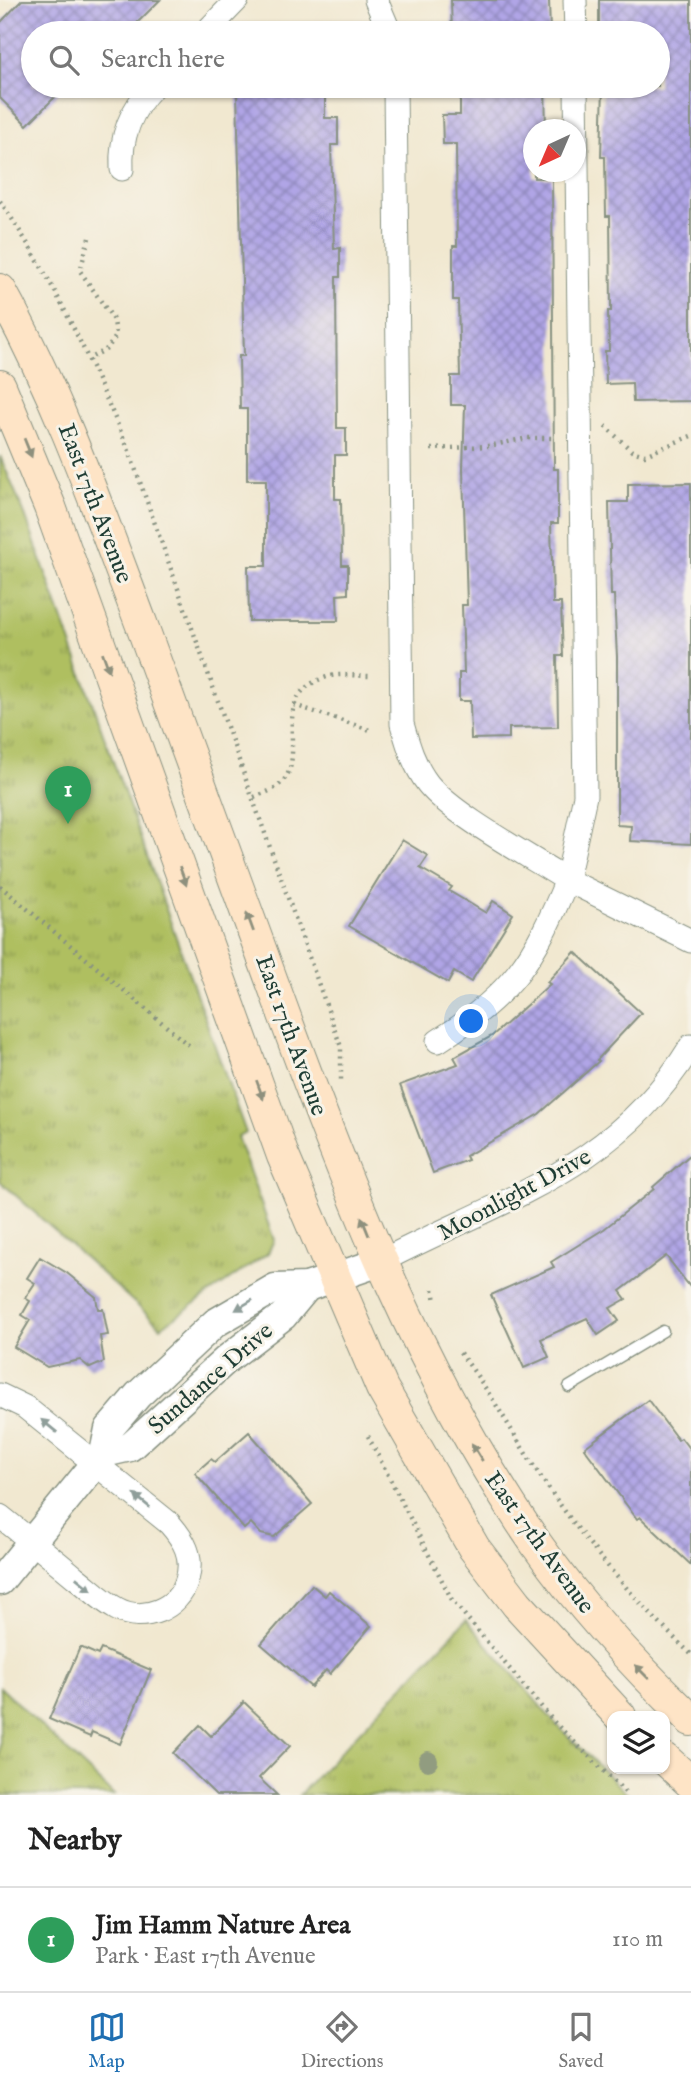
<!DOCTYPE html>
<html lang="en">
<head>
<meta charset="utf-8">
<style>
  :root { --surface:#fff; --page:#f2f2f2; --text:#222; --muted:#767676; --line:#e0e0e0; --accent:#1f6fb2 }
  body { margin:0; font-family:"IM FELL English",serif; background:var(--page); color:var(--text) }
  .controls { position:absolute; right:21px; bottom:21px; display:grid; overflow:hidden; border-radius:14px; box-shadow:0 2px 5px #0004 }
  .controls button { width:63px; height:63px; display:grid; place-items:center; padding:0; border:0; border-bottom:2px solid var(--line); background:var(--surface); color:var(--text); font:35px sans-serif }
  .compass { position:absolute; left:523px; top:119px; width:63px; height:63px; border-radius:50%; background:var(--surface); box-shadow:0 2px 5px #0004; rotate:224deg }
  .you { position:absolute; left:472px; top:1022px; width:24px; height:24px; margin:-18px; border:5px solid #fff; border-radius:50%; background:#1a73e8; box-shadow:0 0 0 10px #1a73e833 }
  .badge { display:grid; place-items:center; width:46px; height:46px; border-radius:50%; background:var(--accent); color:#fff; font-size:23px; font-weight:700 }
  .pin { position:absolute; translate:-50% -58px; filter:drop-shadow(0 2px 4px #0008) }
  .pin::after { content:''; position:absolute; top:37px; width:24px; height:21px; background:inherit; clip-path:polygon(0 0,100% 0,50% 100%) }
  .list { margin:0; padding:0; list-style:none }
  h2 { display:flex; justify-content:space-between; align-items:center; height:91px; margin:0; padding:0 28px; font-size:30px }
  h2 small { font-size:23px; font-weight:400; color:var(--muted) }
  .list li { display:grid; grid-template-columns:46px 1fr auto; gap:21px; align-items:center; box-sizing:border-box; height:105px; padding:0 28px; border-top:2px solid var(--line) }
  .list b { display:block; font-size:26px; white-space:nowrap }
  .list p { margin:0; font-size:23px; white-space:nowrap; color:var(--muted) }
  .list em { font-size:23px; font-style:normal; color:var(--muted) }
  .icon { flex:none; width:38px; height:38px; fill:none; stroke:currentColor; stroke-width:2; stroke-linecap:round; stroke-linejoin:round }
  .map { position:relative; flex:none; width:691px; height:1795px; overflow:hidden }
  .search { position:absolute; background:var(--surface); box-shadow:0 2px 5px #0004; left:21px; right:21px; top:21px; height:77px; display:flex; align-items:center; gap:18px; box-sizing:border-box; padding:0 24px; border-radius:38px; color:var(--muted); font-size:26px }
  .sheet { height:196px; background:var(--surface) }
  nav { display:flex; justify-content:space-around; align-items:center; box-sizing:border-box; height:98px; border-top:2px solid var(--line); background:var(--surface); font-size:19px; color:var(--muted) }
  nav a { display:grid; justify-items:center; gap:4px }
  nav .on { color:var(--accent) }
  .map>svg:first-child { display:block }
</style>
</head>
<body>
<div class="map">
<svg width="691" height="1795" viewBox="0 0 691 1795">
  <defs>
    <pattern id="grass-tufts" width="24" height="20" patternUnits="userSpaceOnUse" patternTransform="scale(1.75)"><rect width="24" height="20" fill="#afbf61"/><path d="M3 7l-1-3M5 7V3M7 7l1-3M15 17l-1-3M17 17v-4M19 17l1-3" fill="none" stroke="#8e9c51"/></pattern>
    <pattern id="building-cross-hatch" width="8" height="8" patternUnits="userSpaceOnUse" patternTransform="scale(1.75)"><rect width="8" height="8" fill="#b0a5e6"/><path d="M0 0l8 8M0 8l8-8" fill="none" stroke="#8f88bb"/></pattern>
  </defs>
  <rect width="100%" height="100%" fill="#f7f3e8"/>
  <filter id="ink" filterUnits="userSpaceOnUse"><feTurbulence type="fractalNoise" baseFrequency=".0143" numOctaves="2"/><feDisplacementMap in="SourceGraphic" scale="14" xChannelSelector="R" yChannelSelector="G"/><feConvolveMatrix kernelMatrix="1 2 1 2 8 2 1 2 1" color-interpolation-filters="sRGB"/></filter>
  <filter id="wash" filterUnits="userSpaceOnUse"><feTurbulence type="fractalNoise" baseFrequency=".00686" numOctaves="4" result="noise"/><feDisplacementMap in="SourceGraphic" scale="28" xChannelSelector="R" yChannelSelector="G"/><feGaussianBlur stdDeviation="1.57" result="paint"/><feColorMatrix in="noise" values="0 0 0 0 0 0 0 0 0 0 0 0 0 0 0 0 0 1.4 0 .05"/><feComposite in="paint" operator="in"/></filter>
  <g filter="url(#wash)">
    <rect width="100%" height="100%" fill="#f1e8d0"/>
    <g fill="url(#grass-tufts)" stroke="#677e4a" stroke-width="2">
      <polygon points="0,456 25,515 246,1133 237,1137 274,1240 268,1253 161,1327 0,1181"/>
      <polygon points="466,1620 555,1723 628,1795 299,1795"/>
      <polygon points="0,1687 114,1795 0,1795"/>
    </g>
    <g id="blocks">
      <g fill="url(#building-cross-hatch)">
        <polygon points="22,0 160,0 127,33 33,33 33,86 66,86 27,125 0,98 0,23"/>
        <polygon points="451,0 549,0 550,33 452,33"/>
        <polygon points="599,0 691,0 691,401 633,402 632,383 606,384 605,351 609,351 608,311 611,311 610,216 606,216 605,157 601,157 603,86 658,86 658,32 599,32"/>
        <polygon points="286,86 325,86 325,118 338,118 338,145 331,145 334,249 340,248 340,277 336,277 337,428 346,428 346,455 335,455 335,499 341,499 342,565 348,565 348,594 337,595 338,621 249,621 248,566 266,566 266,480 247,480 247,409 240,409 239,356 244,356 237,92 286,91"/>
        <polygon points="460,86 545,86 546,130 534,130 534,178 552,178 554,469 558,469 558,523 551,523 553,603 561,603 563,656 557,656 558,727 509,728 509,738 471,739 470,701 459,701 459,673 464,673 462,605 467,605 463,469 465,405 451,405 451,376 460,376 458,300 453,300 453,246 457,246 456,144 443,144 442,115 460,115"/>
        <polygon points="691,483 691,844 630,841 631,826 617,825 617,657 614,595 611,595 609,502 628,502 628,484"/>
        <polygon points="402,840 428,856 420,868 452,887 449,891 486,913 493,901 513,914 471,982 454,972 448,983 349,926"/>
        <polygon points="575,952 641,1013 597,1060 599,1061 539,1114 466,1156 468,1160 433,1173 400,1085 458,1064 454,1057 492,1036 550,984 547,982"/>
        <polygon points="691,1154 691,1288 666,1256 620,1291 626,1299 610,1308 619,1321 598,1335 587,1318 541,1339 549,1357 524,1368 491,1295 554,1267 551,1262 604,1229 654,1189 653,1187"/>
        <polygon points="40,1257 67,1273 96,1297 98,1309 103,1309 108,1335 100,1336 104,1362 90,1368 80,1360 47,1367 14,1347 30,1320 22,1315 30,1301 25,1298 35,1283 27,1278"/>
        <polygon points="648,1400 678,1440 681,1438 691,1451 691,1565 640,1517 637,1519 584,1448"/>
        <polygon points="249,1432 312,1504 274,1537 261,1534 251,1523 244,1529 195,1473 211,1459 215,1462"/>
        <polygon points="312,1585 325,1596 329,1591 371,1626 330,1674 326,1670 311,1687 261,1644"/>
        <polygon points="80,1647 98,1655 101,1649 151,1670 120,1744 92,1732 90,1737 49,1719"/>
        <polygon points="244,1702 290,1746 259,1778 277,1795 216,1795 173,1753 200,1725 211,1736"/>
      </g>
    </g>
  </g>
  <g filter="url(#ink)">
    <use href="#blocks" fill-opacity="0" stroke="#889282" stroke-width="2"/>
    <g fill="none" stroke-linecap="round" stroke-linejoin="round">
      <defs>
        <polyline id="service" points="569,1387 663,1331"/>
        <g id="minor">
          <polyline points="376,0 390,33"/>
          <polyline points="575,0 576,33"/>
          <polyline points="205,33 237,0"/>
          <path d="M395,86L402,724C408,745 414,766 428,784C454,816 530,856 567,880C534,960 512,994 438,1041"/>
          <polyline points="576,86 585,796 567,880 691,941"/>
          <path d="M122,169C120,136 131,109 154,86"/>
          <path d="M380,1262C500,1199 615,1171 691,1046"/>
          <path d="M0,1395L25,1407L169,1523C184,1540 194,1556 187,1580C179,1609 143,1623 117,1609C102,1601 88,1587 75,1577C50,1556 25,1536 0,1516"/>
        </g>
        <g id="tertiary">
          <polyline points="104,1453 130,1447 227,1359 283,1316 307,1287"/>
          <polyline points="0,1581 104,1453 109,1429 138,1395 215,1323 275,1288 307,1287 380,1262"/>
        </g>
        <g id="secondary">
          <path d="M0,290C59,397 98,509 141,623C188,751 235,880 282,1009C350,1195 423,1381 537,1545C582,1609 635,1666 691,1720"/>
          <polyline points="0,386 50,507 283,1156 382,1388 474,1548 517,1604 620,1716"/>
          <polyline points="665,1759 691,1783"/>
        </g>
      </defs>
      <use href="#service" stroke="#889282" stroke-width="13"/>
      <use href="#minor" stroke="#889282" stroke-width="25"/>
      <use href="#tertiary" stroke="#889282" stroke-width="31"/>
      <use href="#secondary" stroke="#889282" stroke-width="34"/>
      <g stroke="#889282" stroke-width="4.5" stroke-dasharray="2 5" stroke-linecap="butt">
        <path d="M0,201C54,279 92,364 129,451L341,1047V1080"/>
        <polyline points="89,238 80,271 114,320 116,336 107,349 90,358"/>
        <polyline points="605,426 632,451 645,455 691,436"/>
        <polyline points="431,449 488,446 528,438 555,438"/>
        <polyline points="294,705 373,731"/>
        <path d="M254,797C264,793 275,790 282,782C309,755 266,695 327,677C339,673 357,676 370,676"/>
        <polyline points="0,886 192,1048"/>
        <polyline points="433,1289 435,1302"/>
        <path d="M460,1353C488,1388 509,1427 533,1465C578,1534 631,1598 691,1654"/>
        <polyline points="368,1436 452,1600 555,1723 628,1795"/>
      </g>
      <use href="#service" stroke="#fff" stroke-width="10"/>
      <use href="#minor" stroke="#fff" stroke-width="23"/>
      <use href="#tertiary" stroke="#fff" stroke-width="28"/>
      <use href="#secondary" stroke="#fee4c6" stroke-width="32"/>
    </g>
    <circle fill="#919c80" cx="428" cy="1761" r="10"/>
    <defs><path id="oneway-solid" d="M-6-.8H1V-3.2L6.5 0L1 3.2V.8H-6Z" transform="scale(1.75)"/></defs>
    <g fill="#8e907d">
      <use href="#oneway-solid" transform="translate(28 448) rotate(68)"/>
      <use href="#oneway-solid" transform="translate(106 662) rotate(70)"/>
      <use href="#oneway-solid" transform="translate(183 876) rotate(70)"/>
      <use href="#oneway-solid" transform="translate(250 922) rotate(-110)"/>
      <use href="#oneway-solid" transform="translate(260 1090) rotate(70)"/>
      <use href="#oneway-solid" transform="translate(365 1226) rotate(-112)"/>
      <use href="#oneway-solid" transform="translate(477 1452) rotate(-122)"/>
      <use href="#oneway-solid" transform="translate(642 1672) rotate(-135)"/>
    </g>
    <g fill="#8f9e9a">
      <use href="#oneway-solid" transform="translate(244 1305) rotate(149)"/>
      <use href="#oneway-solid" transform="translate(49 1426) rotate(-141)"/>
      <use href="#oneway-solid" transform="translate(142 1501) rotate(-141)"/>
      <use href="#oneway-solid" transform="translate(84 1584) rotate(39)"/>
    </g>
  </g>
  <g text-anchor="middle" stroke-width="6" stroke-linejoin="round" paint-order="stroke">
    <g font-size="24" fill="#1f3d34" stroke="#f7f3e8">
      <text transform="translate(96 503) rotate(69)" y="8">East 17th Avenue</text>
      <text transform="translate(292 1035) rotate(70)" y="8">East 17th Avenue</text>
      <text transform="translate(514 1194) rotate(-28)" y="8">Moonlight Drive</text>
      <text transform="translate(210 1378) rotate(-41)" y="8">Sundance Drive</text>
      <text transform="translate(540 1542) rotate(54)" y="8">East 17th Avenue</text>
    </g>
  </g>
</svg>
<div class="controls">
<button><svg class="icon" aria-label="layers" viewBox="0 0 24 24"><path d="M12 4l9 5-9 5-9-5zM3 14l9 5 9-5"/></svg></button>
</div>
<svg class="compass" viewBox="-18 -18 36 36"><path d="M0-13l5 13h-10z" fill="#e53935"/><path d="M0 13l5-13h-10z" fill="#767676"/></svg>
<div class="you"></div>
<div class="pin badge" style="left:68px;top:824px;background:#2e9e5b">1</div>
<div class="search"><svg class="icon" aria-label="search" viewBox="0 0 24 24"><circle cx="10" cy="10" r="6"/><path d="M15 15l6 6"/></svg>Search here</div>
</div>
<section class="sheet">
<h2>Nearby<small></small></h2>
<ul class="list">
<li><span class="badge" style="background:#2e9e5b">1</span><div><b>Jim Hamm Nature Area</b><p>Park · East 17th Avenue</p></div><em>110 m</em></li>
</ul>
</section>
<nav>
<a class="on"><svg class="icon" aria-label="map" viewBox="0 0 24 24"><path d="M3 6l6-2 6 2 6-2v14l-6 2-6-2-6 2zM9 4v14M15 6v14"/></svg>Map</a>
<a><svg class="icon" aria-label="directions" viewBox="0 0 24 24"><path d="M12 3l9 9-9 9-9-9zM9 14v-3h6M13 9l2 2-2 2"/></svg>Directions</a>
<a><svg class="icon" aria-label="saved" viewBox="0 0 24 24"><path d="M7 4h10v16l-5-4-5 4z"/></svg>Saved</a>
</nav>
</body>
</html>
